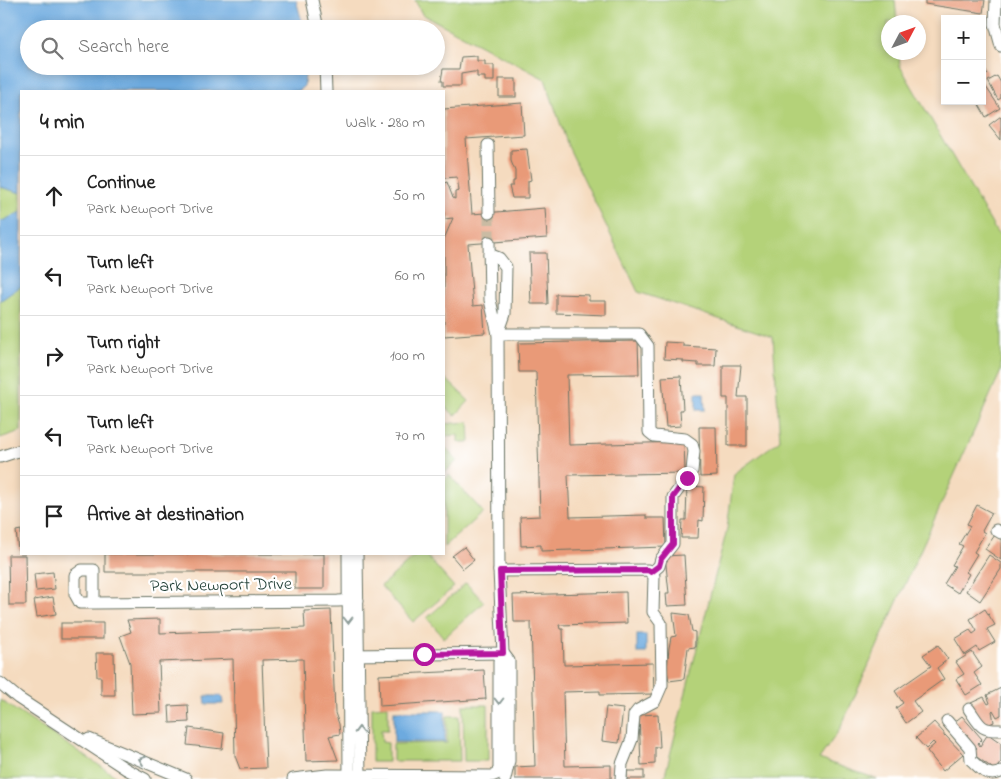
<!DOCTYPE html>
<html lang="en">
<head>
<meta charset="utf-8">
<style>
  :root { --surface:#fff; --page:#f6f6f6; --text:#222; --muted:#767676; --line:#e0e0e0 }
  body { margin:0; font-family:"Indie Flower",sans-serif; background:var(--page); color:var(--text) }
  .controls { position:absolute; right:15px; top:15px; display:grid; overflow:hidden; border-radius:0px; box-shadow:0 2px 8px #0003 }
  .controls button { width:45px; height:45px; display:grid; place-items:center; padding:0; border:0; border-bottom:1px solid var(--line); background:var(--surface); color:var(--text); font:25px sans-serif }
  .compass { position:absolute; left:881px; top:15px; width:45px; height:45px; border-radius:50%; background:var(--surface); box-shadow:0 2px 8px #0003; rotate:49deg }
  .stop { position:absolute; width:15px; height:15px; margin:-11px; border:4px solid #b5179e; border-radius:50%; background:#fff }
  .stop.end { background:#b5179e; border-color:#fff; box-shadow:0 1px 5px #0008 }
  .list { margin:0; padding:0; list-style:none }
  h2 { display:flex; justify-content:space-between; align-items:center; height:65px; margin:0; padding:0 20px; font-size:21px }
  h2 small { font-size:16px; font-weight:400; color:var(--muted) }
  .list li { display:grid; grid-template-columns:32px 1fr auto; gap:15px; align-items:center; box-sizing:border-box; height:80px; padding:0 20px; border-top:1px solid var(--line) }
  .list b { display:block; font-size:19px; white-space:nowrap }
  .list p { margin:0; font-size:16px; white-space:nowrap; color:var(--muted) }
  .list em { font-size:16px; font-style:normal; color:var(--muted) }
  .icon { flex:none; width:28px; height:28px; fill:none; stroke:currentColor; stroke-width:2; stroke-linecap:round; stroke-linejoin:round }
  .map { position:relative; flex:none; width:1001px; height:779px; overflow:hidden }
  .search { position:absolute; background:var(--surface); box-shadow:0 2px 8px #0003; left:20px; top:20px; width:425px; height:55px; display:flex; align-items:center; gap:12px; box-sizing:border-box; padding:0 18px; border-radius:28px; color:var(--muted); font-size:19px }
  .panel { position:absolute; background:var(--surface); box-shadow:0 2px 8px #0003; left:20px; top:90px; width:425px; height:465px; border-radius:0px }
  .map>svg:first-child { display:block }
</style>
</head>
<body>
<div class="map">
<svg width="1001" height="779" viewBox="0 0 1001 779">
  <rect width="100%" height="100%" fill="#fff"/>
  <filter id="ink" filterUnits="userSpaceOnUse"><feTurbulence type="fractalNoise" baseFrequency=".02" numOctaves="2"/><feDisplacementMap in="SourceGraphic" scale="10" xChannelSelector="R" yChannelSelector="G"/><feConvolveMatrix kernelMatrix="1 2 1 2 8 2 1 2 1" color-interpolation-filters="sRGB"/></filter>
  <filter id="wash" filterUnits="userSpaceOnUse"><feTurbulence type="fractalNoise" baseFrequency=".0096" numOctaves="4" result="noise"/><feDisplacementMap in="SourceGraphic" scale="20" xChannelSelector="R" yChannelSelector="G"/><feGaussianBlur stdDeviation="1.12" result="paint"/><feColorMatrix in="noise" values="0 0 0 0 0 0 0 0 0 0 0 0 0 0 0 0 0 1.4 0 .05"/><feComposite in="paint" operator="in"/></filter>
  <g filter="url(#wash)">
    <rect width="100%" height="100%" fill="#f5dbbf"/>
    <g fill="#b4d279" stroke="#6a8856">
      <polygon points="415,0 895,0 897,22 888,22 888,52 899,53 900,66 997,233 1001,234 1001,371 840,729 819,759 877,779 664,779 727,529 734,474 780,440 773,337 638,292 568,146 545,79 422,14"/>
      <polygon points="0,187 21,193 21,212 0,222"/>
      <polygon points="21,286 21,431 0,438 0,301"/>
      <polygon points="444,377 469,401 455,416 444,405"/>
      <polygon points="469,422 470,442 458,442 458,435 444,436 444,424"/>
      <polygon points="444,446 457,461 444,473"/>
      <polygon points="449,475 483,512 444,547 444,480"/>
      <polygon points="417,554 425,554 454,587 413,622 381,586"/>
      <polygon points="466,583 484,602 444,638 427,618"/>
      <polygon points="0,700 120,779 0,779"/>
      <polygon points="463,705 488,705 488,761 464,761"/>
      <polygon points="388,706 388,730 381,730 382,742 388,743 388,762 372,762 372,707"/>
      <polygon points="447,716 459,716 460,761 393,761 393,744 447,743"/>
    </g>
    <g fill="#6daadf" stroke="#46748a">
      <polygon points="0,0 296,0 304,29 29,29 29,66 306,66 304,86 298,91 21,91 21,193 0,187"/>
      <polygon points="21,212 21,286 0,301 0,222"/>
      <polygon points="696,393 704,393 705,410 696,410"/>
      <rect x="637" y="635" width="9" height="18"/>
      <polygon points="205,696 222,696 223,704 206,704"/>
      <rect x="394" y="711" width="51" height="31"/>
    </g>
    <g id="blocks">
      <g fill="#e99a78">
        <polygon points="925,0 985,0 983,13 925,4"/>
        <polygon points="477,56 477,61 485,61 485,65 494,65 494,81 485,81 485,77 477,77 477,72 473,72 461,74 461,86 443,86 443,81 441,81 443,69 459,69 461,57"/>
        <polygon points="982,66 988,74 982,78"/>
        <polygon points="997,76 1001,83 1001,98 998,100 988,81"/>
        <rect x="499" y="79" width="17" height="18"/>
        <polygon points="982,81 1000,108 986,117 977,101 982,101"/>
        <polygon points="522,103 524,135 466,139 472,214 545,208 547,238 468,244 473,306 483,305 485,333 444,336 444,239 453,218 444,219 444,183 447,182 453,198 455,199 455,192 459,191 457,177 444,178 444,109"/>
        <polygon points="1001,116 1001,140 989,125"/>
        <polygon points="527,149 531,180 528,181 528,198 512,198 509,186 513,186 513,181 515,181 515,171 511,161 511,150"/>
        <polygon points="529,253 546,253 548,304 531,304"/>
        <polygon points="556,294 589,295 589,301 606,301 606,315 556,313"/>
        <polygon points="638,341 639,374 567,375 569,445 684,442 685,473 568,475 570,517 646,515 646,518 665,518 666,547 541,551 541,545 521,546 520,517 540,516 536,372 519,372 518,343"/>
        <polygon points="665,342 683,343 683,346 716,348 715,366 698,366 698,363 683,362 683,360 664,359"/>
        <polygon points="723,365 741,365 738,397 747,397 747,446 728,446 728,398 723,398"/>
        <polygon points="681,376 683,410 680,410 681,426 666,427 662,377"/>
        <polygon points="699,427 716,427 717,476 700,477"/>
        <polygon points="687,486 704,487 703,521 699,520 698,538 681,538 682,520 686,520"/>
        <polygon points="977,505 992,513 982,531 985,533 974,552 977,554 966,572 969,574 958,593 944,584 955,566 952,565 963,546 959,544 970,526 967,524"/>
        <polygon points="21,530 21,550 18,550 16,531"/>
        <polygon points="995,535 1001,539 1001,560 985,549"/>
        <polygon points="464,547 474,560 463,569 452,556"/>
        <polygon points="105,554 324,554 324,589 295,589 295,572 105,572"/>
        <polygon points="8,555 25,555 26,605 9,605"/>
        <polygon points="684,555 687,605 667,606 666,593 669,593 665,556"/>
        <polygon points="989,555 1001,563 1001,569 980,601 966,591"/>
        <polygon points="53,572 55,589 36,591 34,574"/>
        <polygon points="626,592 627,623 559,625 560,629 563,629 564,665 653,663 654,694 600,695 600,691 563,692 565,766 611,765 611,779 515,779 515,767 535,766 531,622 514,622 513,595"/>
        <polygon points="53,597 56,614 37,617 34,600"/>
        <polygon points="985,609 995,625 987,629 995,642 979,651 977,647 965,655 955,639 970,630 973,634 977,631 970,619"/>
        <polygon points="331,610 335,713 339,724 340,734 329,736 338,760 306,761 303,659 262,660 266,768 240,769 235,756 233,659 159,662 161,713 132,714 130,663 120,636 131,632 127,620 160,619 160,633 305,628 304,611"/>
        <polygon points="673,613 689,615 692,631 695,632 695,647 688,648 684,679 669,681 667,670 669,648 671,637 676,636"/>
        <rect x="61" y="623" width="42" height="16"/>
        <polygon points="938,645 948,659 937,668 944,679 913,701 921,712 906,723 896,708 903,703 895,691 931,666 923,655"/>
        <polygon points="972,652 982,667 974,673 982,685 966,695 956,679 964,674 956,662"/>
        <polygon points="96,653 114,653 115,695 101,695 101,677 97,677"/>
        <polygon points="484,670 486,699 380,706 379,675"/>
        <polygon points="1001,688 1001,715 997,717 993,710 992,711 994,722 985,726 982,725 971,703 984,697 988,704 990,703 987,695"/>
        <polygon points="188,705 189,722 170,723 169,706"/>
        <polygon points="606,707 623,709 619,743 602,741"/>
        <polygon points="658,714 660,747 655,747 655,764 641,765 639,715"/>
        <polygon points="962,716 982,739 978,743 980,746 988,734 1001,743 1001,762 995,770 974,755 973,752 977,748 953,723"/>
        <polygon points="934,722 944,733 944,736 945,735 963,754 943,771 927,751 935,744 933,742 926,749 916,738"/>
        <polygon points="189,728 224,733 222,749 187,745"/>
        <rect x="627" y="771" width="17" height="8"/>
      </g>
    </g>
  </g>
  <g filter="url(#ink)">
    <use href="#blocks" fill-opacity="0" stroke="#6a7465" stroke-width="1"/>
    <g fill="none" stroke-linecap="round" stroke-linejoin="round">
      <polyline stroke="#cabba3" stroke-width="11" stroke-dasharray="11 5.5" stroke-linecap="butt" points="489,213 489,242"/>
      <defs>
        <g id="minor">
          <polyline points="312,0 318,29"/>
          <polyline points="996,0 995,24 1001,46"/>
          <polyline points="325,66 326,91"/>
          <polyline points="488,145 489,213"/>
          <polyline points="489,254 499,258 506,267 505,314 498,334 639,334 648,346 649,432 654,436 685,439 692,444 694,451 692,471 673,497 673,544 661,559 659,566 651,573"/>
          <polyline points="0,457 21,450"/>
          <polyline points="996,530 1001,533"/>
          <polyline points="348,554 349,779"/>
          <polyline points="357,554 360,779"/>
          <polyline points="499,571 648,570 654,576 653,612 661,623 662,685 655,701 638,710 634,715 632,739 622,764 621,779"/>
          <polyline points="94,603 94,570 82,570 75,575 75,594 80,603 94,603 338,601 358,600"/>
          <polyline points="503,653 509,661 509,761 505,779"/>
          <polyline points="352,655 503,653"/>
          <polyline points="0,683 18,698 126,769 145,779"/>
          <path d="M969,709C980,725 980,731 1001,730"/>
          <path d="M947,721L970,748L971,760C981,769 987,778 1001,772"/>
          <polyline points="89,739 186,779"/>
          <polyline points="293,779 327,775 492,776 497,774 499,768 499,661 503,653 499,571 498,334 490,300 489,242"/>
        </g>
      </defs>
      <use href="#minor" stroke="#6a7465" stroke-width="13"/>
      <use href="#minor" stroke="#fff" stroke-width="11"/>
    </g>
    <defs><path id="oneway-chevron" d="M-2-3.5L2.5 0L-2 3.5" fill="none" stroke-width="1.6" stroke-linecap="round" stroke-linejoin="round" transform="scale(1.25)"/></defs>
    <g stroke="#8f9e9a">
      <use href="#oneway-chevron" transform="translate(348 620) rotate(90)"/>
      <use href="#oneway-chevron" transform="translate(499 701) rotate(90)"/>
      <use href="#oneway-chevron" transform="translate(359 730) rotate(-91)"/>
      <use href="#oneway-chevron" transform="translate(142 760) rotate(-160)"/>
    </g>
  </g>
  <g fill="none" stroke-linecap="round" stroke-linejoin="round" filter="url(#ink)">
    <polyline stroke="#b5179e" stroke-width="6" points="424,654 503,653 500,571 648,570 651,572 659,566 661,559 673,544 673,497 687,478"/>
  </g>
  <g text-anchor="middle" stroke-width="4.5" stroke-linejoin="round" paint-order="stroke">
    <g font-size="18" fill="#1f3d34" stroke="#fff">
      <text transform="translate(221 584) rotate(-1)" y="6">Park Newport Drive</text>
    </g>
  </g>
</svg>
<div class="controls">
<button>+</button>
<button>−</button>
</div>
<svg class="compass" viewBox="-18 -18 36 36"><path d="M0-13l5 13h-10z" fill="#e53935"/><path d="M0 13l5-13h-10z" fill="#767676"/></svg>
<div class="stop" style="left:424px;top:654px"></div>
<div class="stop end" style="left:687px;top:478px"></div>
<div class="search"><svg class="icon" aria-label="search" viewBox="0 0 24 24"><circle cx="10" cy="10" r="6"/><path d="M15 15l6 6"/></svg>Search here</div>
<section class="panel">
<h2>4 min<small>Walk · 280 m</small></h2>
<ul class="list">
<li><svg class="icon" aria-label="ahead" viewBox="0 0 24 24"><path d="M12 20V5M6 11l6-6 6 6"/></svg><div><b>Continue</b><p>Park Newport Drive</p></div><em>50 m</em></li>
<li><svg class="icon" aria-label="left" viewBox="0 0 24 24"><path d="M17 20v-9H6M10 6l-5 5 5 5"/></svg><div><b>Turn left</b><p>Park Newport Drive</p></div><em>60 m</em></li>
<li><svg class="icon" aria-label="right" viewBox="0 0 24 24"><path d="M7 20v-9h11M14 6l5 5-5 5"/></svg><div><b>Turn right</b><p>Park Newport Drive</p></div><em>100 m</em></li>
<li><svg class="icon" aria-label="left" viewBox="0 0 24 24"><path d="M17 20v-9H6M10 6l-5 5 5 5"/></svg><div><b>Turn left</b><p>Park Newport Drive</p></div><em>70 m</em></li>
<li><svg class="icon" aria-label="arrive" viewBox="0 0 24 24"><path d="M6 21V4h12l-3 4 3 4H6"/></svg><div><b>Arrive at destination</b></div></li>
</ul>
</section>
</div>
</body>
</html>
